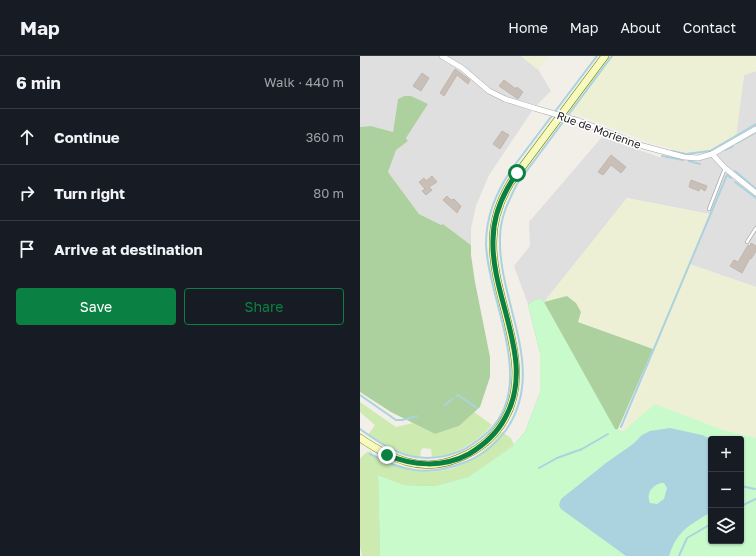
<!DOCTYPE html>
<html lang="en">
<head>
<meta charset="utf-8">
<style>
  :root { --surface:#171b24; --page:#242831; --text:#f1f3f6; --muted:#9ea1a6; --line:#363941; --accent:#0b8043 }
  body { margin:0; font-family:"Golos Text",sans-serif; background:var(--page); color:var(--text) }
  .controls { position:absolute; right:12px; bottom:12px; display:grid; overflow:hidden; border-radius:4px; box-shadow:0 1px 3px #0004 }
  .controls button { width:36px; height:36px; display:grid; place-items:center; padding:0; border:0; border-bottom:1px solid var(--line); background:var(--surface); color:var(--text); font:20px sans-serif }
  .stop { position:absolute; width:12px; height:12px; margin:-9px; border:3px solid #0b8043; border-radius:50%; background:#fff }
  .stop.end { background:#0b8043; border-color:#fff; box-shadow:0 1px 4px #0008 }
  .list { margin:0; padding:0; list-style:none }
  h2 { display:flex; justify-content:space-between; align-items:center; height:52px; margin:0; padding:0 16px; font-size:17px }
  h2 small { font-size:13px; font-weight:400; color:var(--muted) }
  .list li { display:grid; grid-template-columns:26px 1fr auto; gap:12px; align-items:center; box-sizing:border-box; height:56px; padding:0 16px; border-top:1px solid var(--line) }
  .list b { display:block; font-size:15px; white-space:nowrap }
  .list em { font-size:13px; font-style:normal; color:var(--muted) }
  .actions { display:flex; gap:8px; padding:12px 16px }
  .actions a { flex:1; padding:9px 0; border:1px solid var(--accent); border-radius:4px; text-align:center; font-size:14px; color:var(--accent) }
  .actions .main { background:var(--accent); color:#fff }
  .icon { flex:none; width:22px; height:22px; fill:none; stroke:currentColor; stroke-width:2; stroke-linecap:round; stroke-linejoin:round }
  .map { position:relative; flex:none; width:396px; height:500px; overflow:hidden }
  header { display:flex; align-items:center; gap:24px; box-sizing:border-box; height:56px; padding:0 20px; background:var(--surface); border-bottom:1px solid var(--line) }
  header strong { font-size:19px }
  nav { display:flex; gap:22px; margin-inline-start:auto; font-size:14px }
  main { display:flex }
  aside { flex:1; background:var(--surface) }
  .map>svg:first-child { display:block }
</style>
</head>
<body>
<header>
<strong>Map</strong>
<nav><a>Home</a><a>Map</a><a>About</a><a>Contact</a></nav>
</header>
<main>
<aside>
<h2>6 min<small>Walk · 440 m</small></h2>
<ul class="list">
<li><svg class="icon" aria-label="ahead" viewBox="0 0 24 24"><path d="M12 20V5M6 11l6-6 6 6"/></svg><div><b>Continue</b></div><em>360 m</em></li>
<li><svg class="icon" aria-label="right" viewBox="0 0 24 24"><path d="M7 20v-9h11M14 6l5 5-5 5"/></svg><div><b>Turn right</b></div><em>80 m</em></li>
<li><svg class="icon" aria-label="arrive" viewBox="0 0 24 24"><path d="M6 21V4h12l-3 4 3 4H6"/></svg><div><b>Arrive at destination</b></div></li>
</ul>
<div class="actions"><a class="main">Save</a><a>Share</a></div>
</aside>
<div class="map">
<svg width="396" height="500" viewBox="0 0 396 500">
  <rect width="100%" height="100%" fill="#f2efe9"/>
  <g fill="#e0dfdf">
    <polygon points="0,0 161,0 178,13 191,35 174,52 129,119 116,150 111,172 111,189 83,168 81,170 59,158 28,116 36,93 48,85 46,82 68,48 44,40 38,43 33,76 11,70 0,71"/>
    <polygon points="396,15 396,231 329,208 349,158 267,142 184,246 179,242 168,248 154,210 170,190 169,166 242,81 299,101 329,104 375,82 384,19"/>
  </g>
  <g fill="#eef0d5">
    <polygon points="161,0 190,0 177,13"/>
    <polygon points="251,0 396,0 396,15 384,19 376,82 343,96 324,96 290,87 209,55"/>
    <polygon points="267,142 349,158 329,208 396,231 396,382 363,374 295,348 278,362 264,375 262,375 285,320 293,293 218,265 184,246"/>
  </g>
  <g fill="#cdebb0">
    <path d="M0,346L36,371L53,367L75,378L99,370L114,356L132,369C115,388 97,398 72,401L71,393L63,392L61,394L60,401C40,398 25,390 8,379L15,369L0,356Z"/>
    <path d="M142,376L151,382L154,389L108,421L75,430H45L19,420L20,500H2L0,491V403C3,400 6,394 12,396L11,398C61,426 104,422 142,376Z"/>
  </g>
  <g fill="#add19e">
    <polygon points="44,40 51,40 68,48 46,82 48,85 36,94 28,116 59,158 81,169 83,168 111,189 111,199 115,226 130,301 130,321 120,351 99,370 75,378 31,356 0,336 0,71 11,70 33,76 38,43"/>
    <polygon points="207,240 216,247 221,256 218,266 293,293 257,375 20,500 18,419 45,429 75,430 108,421 152,391 165,376 180,337 180,297 168,248 179,242 184,246"/>
  </g>
  <path fill="#c8facc" fill-rule="evenodd" d="M179,242L184,246L255,373L264,375L278,362L295,348L363,374L396,382V500H20L18,419L45,429L75,430L108,421L152,391L165,376L180,337V297L168,248ZM351,383H381V485H351Z"/>
  <path fill="#aad3df" fill-rule="evenodd" d="M310,372L342,379L351,383V456C329,470 318,473 309,500H266L201,453L199,449L201,443L246,407L273,388L282,379L290,375ZM301,427H304L307,432L304,443L297,448L290,447C286,438 291,430 301,427Z"/>
  <g fill="none" stroke-linecap="round" stroke-linejoin="round">
    <g stroke="#aad3df" stroke-width="2">
      <polyline points="377,87 396,76"/>
      <polyline points="365,94 373,90"/>
      <polyline points="312,95 326,98 349,95"/>
      <polyline points="350,95 396,68"/>
      <polyline points="302,100 323,104"/>
      <polyline points="329,105 340,108"/>
      <polyline points="375,115 396,133"/>
      <polyline points="375,126 396,142"/>
      <polyline points="0,339 36,364 42,364 57,360"/>
      <polyline points="97,340 98,339 117,352"/>
      <polyline points="85,349 92,343"/>
      <polyline points="261,371 367,119 371,122"/>
      <path d="M0,373C33,396 56,411 98,396C109,392 119,384 128,376C178,329 128,245 126,188C126,160 136,137 151,114L237,0"/>
      <path d="M10,398C42,415 68,421 103,407C120,401 135,389 146,374C188,313 138,247 140,182C140,162 148,146 157,128L252,0"/>
      <polyline points="179,412 197,402 222,393 248,378"/>
      <polyline points="381,430 395,433"/>
      <polyline points="381,450 396,443"/>
      <polyline points="319,500 327,482 351,468"/>
    </g>
  </g>
  <g fill="#c7bfb8" stroke="#c4b6ab">
    <polygon points="95,13 110,24 108,28 97,19 84,40 80,37"/>
    <polygon points="62,17 69,22 61,35 53,30"/>
    <polygon points="144,24 156,33 157,31 163,36 158,43 139,30"/>
    <polygon points="142,75 149,79 140,93 133,88"/>
    <polygon points="251,99 266,111 261,117 251,109 243,119 238,116"/>
    <polygon points="72,120 77,126 69,131 72,134 66,139 62,135 65,133 59,126 64,122 66,125"/>
    <polygon points="331,124 347,130 345,135 340,132 339,135 329,131"/>
    <polygon points="87,140 91,144 94,143 101,150 97,157 83,144"/>
    <polygon points="391,187 396,190 396,195 391,203 390,202 382,217 370,210 374,204 378,206 388,189 390,190"/>
  </g>
  <g fill="none" stroke-linecap="round" stroke-linejoin="round">
    <defs>
      <g id="lane">
        <polyline points="349,153 365,112"/>
        <polyline points="387,186 396,172"/>
      </g>
      <g id="street">
        <polyline points="82,0 102,12 129,35 145,43 174,52"/>
        <polyline points="219,65 283,90 324,101 338,102 352,98 396,73"/>
        <polyline points="352,98 365,112 396,137"/>
      </g>
      <path id="secondary" d="M0,382C31,403 62,418 99,402C116,395 131,384 141,369C179,313 132,246 133,186C133,164 140,144 151,126L245,0"/>
    </defs>
    <use href="#lane" stroke="#a9a9a9" stroke-width="4"/>
    <use href="#street" stroke="#a9a9a9" stroke-width="6"/>
    <use href="#secondary" stroke="#707d05" stroke-width="8"/>
    <use href="#lane" stroke="#fff" stroke-width="2.5"/>
    <use href="#street" stroke="#fff" stroke-width="5"/>
    <use href="#secondary" stroke="#f7fabf" stroke-width="7"/>
    <defs>
      <polyline id="street-bridge" points="174,52 219,65"/>
    </defs>
    <use href="#street-bridge" stroke="#a9a9a9" stroke-width="6" stroke-linecap="butt"/>
    <use href="#street-bridge" stroke="#fff" stroke-width="5"/>
  </g>
  <g fill="none" stroke-linecap="round" stroke-linejoin="round">
    <path stroke="#0b8043" stroke-width="5" d="M27,399C53,410 83,412 109,398C124,389 137,377 145,362C177,306 131,243 133,184C133,159 143,137 157,117"/>
  </g>
  <g text-anchor="middle" stroke-width="3" stroke-linejoin="round" paint-order="stroke">
    <g font-size="11" fill="#222" stroke="#fff">
      <text transform="translate(239 74) rotate(20)" y="4">Rue de Morienne</text>
    </g>
  </g>
</svg>
<div class="controls">
<button>+</button>
<button>−</button>
<button><svg class="icon" aria-label="layers" viewBox="0 0 24 24"><path d="M12 4l9 5-9 5-9-5zM3 14l9 5 9-5"/></svg></button>
</div>
<div class="stop" style="left:157px;top:117px"></div>
<div class="stop end" style="left:27px;top:399px"></div>
</div>
</main>
</body>
</html>
